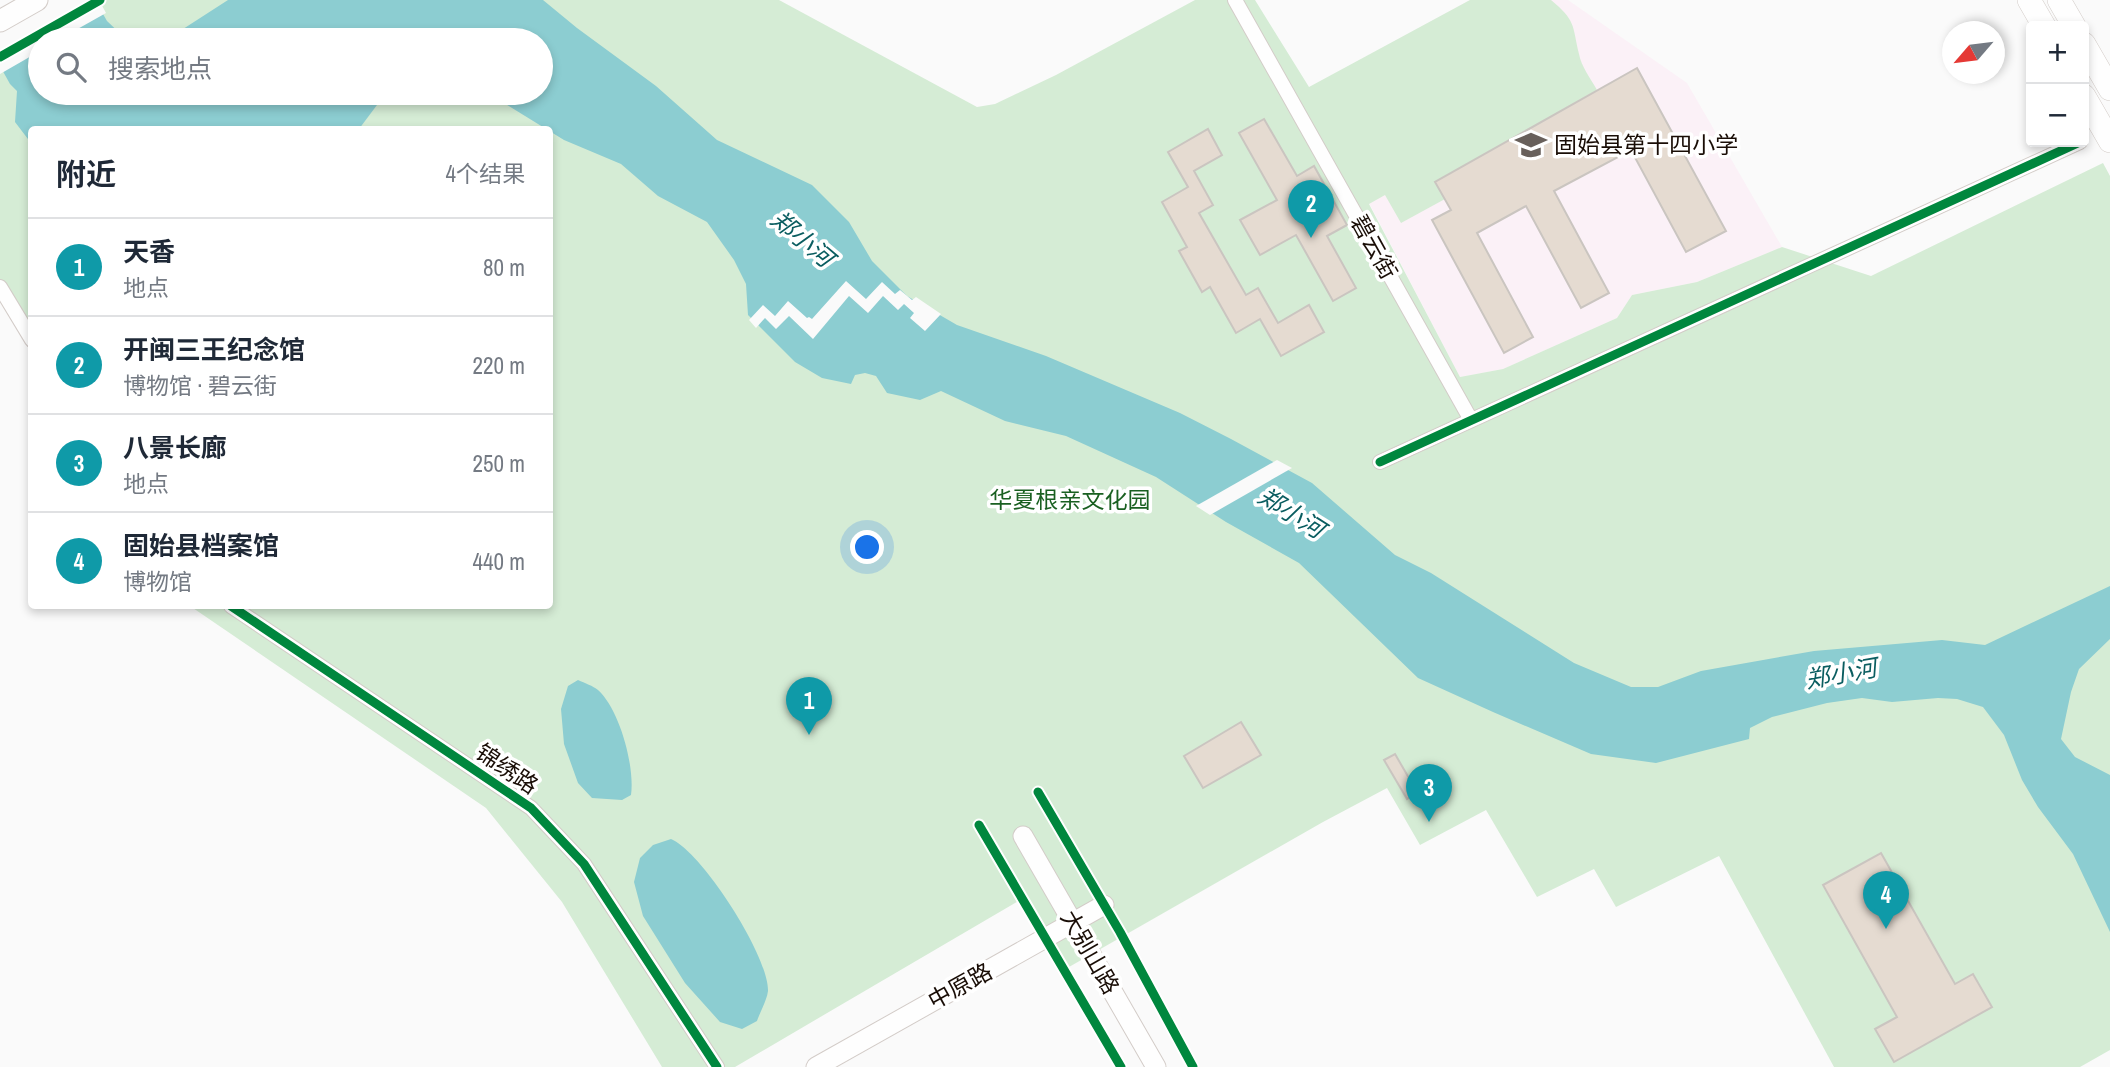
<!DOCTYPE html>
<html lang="zh">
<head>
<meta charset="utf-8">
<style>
  :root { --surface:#fff; --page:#f6f6f7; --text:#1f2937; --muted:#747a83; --line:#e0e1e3; --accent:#68605b }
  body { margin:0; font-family:"Archivo Narrow","Noto Sans SC",sans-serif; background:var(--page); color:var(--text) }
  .controls { position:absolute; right:21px; top:21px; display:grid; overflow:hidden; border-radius:7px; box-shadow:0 4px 10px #0003 }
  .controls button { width:63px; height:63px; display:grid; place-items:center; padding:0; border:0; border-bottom:2px solid var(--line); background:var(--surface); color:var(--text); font:35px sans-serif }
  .compass { position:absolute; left:1942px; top:21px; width:63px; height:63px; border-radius:50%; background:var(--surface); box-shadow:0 4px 10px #0003; rotate:242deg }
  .you { position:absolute; left:868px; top:548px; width:24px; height:24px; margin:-18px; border:5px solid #fff; border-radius:50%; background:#1a73e8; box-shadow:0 0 0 10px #1a73e833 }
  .badge { display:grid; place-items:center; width:46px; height:46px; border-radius:50%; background:var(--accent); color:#fff; font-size:23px; font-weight:700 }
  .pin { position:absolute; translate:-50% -58px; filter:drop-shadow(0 2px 4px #0008) }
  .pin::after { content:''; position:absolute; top:37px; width:24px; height:21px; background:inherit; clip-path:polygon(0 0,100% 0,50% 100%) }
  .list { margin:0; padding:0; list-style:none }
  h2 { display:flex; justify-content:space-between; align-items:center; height:91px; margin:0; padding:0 28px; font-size:30px }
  h2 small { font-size:23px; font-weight:400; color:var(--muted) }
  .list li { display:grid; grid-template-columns:46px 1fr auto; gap:21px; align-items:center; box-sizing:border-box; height:98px; padding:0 28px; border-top:2px solid var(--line) }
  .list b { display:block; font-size:26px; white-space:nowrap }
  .list p { margin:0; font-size:23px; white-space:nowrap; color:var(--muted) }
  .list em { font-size:23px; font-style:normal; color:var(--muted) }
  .icon { flex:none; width:38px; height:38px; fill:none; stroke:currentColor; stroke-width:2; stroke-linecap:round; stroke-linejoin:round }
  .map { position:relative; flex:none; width:2110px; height:1067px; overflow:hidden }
  .search { position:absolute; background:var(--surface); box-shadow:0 4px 10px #0003; left:28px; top:28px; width:525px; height:77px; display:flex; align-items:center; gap:18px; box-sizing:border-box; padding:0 24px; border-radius:38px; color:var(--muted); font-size:26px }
  .panel { position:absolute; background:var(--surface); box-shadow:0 4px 10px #0003; left:28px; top:126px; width:525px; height:483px; border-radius:7px }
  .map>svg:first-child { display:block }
</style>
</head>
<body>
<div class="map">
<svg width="2110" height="1067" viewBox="0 0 2110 1067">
  <rect width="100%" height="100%" fill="#fafafa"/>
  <polygon fill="#fbf1f7" points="1470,0 1568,0 1687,83 1782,247 1697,282 1632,295 1617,318 1503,369 1460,377 1309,88"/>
  <path fill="#d5ecd5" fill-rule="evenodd" d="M0,0H779L977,107L995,104L1056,75L1195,0H1255L1309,87L1470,0H1551C1576,21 1572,24 1579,54C1581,66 1591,79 1597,90L1436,181L1445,199L1401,223L1385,195L1369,204L1460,377L1503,369L1617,318L1632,295L1697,282L1782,247L1871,276L2103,163L2110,176V1050L2080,1067H1834L1719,856L1616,907L1594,869L1537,897L1486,810L1420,845L1387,788L1323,822L1062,971L1020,900L735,1067H662L562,902L486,808L190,606H550V130H32L31,349L0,289ZM40,40H541V93H40Z"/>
  <g fill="#8ccdd1">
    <polygon points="0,0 95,0 107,21 127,40 40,40 40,93 386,93 359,129 32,130 31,143 15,122 17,91 10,84 0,66"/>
    <polygon points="228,0 543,0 577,28 656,86 717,140 812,185 849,222 872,261 907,296 957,325 1046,356 1180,413 1231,439 1312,483 1395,555 1431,573 1574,663 1631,687 1658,687 1701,671 1814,651 1942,640 1985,645 2110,586 2110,639 2079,669 2071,692 2061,739 2075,757 2110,775 2110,932 2073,854 2038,807 2022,780 2004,735 1983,707 1957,699 1938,698 1892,702 1862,698 1827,703 1772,717 1750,728 1749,739 1656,763 1591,754 1493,712 1418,678 1299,563 1226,522 1156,477 1066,436 1005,421 941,391 920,400 887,393 876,376 865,373 855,375 851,384 822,378 795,362 748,315 746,284 734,260 707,222 658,196 621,164 564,140 496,98 474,93 541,93 541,40 166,40"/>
    <path d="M578,680C585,683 593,686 598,690C620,710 635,767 631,795L622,800L592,798L578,783L564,744L561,709L568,686Z"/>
    <path d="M671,839C702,852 769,956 768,991C767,1000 760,1012 757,1021L742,1029L720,1022L685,983L643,916L634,882L640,858L653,845Z"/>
  </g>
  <g fill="#fafafa">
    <polygon points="0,0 99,0 106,13 58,40 40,40 40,51 0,74"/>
    <polygon points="846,281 866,299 882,282 895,294 900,290 912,300 916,297 941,314 925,331 910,318 914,313 904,304 898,310 883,296 868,313 849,296 813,339 789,316 776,329 765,318 756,328 749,320 763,305 775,316 788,301 807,318 809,317 812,319"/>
    <polygon points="1277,460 1292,468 1210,515 1196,506"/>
  </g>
  <g fill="#e5dbd1" stroke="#cac5c0" stroke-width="2">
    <polygon points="1637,68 1726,231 1686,252 1631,150 1554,191 1609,293 1581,308 1526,206 1477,233 1533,337 1504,353 1432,220 1451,210 1435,182"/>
    <polygon points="1264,119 1297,176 1314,166 1347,225 1327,236 1356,288 1333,301 1296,235 1260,255 1240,220 1277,200 1239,133"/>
    <polygon points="1208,129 1222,155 1194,171 1213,205 1199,213 1246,295 1258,288 1278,323 1309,305 1324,332 1281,356 1260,319 1236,333 1210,287 1202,292 1179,251 1187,247 1162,202 1188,187 1168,152"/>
    <polygon points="1241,722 1261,755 1203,788 1184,756"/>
    <polygon points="1395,754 1417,792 1407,799 1384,760"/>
    <polygon points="1881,853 1955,984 1973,974 1992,1007 1894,1062 1875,1029 1897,1017 1823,885"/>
  </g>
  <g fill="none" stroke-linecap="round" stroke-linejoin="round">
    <defs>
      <g id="minor">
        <polyline points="1235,0 1471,420"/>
        <polyline points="0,287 32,340"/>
        <polyline points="1380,462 2080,142"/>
        <polyline points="231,606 531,808 584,864 717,1067"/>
      </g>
      <g id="secondary">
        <polyline points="1023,836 1156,1067"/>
        <polyline points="816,1067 1104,905"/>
      </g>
      <polyline id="primary" points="0,21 37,0"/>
      <g id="trunk">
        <polyline points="2029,0 2044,26"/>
        <polyline points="2059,0 2074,26"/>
        <polyline points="2084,44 2110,89"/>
        <polyline points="2084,96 2110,141"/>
      </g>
    </defs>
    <use href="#minor" stroke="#d3ccc8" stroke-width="16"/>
    <use href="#secondary" stroke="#d3ccc8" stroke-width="21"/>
    <use href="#primary" stroke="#d3ccc8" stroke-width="23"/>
    <use href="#trunk" stroke="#d3ccc8" stroke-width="24"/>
    <use href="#minor" stroke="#fefefe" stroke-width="14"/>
    <use href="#secondary" stroke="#fefefe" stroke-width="19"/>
    <use href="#primary" stroke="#fefefe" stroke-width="21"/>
    <use href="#trunk" stroke="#fefefe" stroke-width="23"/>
    <defs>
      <g id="cycleway">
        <polyline points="0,57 100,0"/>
        <polyline points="1380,462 2080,142"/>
        <polyline points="231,606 531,808 584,864 717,1067"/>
        <polyline points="1038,792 1120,932 1193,1067"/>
        <polyline points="979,825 1121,1067"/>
      </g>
    </defs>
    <use href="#cycleway" stroke="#fff" stroke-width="13"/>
    <use href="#cycleway" stroke="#00873e" stroke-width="9"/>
  </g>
  <defs>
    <symbol id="school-bare" viewBox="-9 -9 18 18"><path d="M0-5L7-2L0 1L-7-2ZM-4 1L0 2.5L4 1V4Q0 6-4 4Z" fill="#68605b" stroke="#fff" stroke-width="2.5" paint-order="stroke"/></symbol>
  </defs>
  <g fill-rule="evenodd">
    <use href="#school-bare" x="1509" y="123" width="44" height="44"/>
  </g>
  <g text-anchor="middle" stroke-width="7" stroke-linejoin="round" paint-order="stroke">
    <g font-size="23" fill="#190d06" stroke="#fff" text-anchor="start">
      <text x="1554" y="153">固始县第十四小学</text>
    </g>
    <g font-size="23" fill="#190d06" stroke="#fff">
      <text transform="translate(1374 247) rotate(61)" y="8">碧云街</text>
      <text transform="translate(507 769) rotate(34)" y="8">锦绣路</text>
      <text transform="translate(1090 952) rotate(60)" y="8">大别山路</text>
      <text transform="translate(960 986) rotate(-29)" y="8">中原路</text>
    </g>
    <g font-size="23" fill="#1a6021" stroke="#fff">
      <text x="1070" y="508">华夏根亲文化园</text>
    </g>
    <g font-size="24" font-style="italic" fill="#0a5d60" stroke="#fff">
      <text transform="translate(802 239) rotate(40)" y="8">郑小河</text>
      <text transform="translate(1291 513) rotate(32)" y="8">郑小河</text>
      <text transform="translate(1841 674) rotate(-10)" y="8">郑小河</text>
    </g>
  </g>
</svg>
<div class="controls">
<button>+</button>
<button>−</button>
</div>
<svg class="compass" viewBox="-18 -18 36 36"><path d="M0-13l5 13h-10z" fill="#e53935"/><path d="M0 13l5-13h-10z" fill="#747a83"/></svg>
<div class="you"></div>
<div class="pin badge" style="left:809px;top:735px;background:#0f9aa8">1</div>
<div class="pin badge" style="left:1311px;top:238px;background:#0f9aa8">2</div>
<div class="pin badge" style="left:1429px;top:822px;background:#0f9aa8">3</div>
<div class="pin badge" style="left:1886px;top:929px;background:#0f9aa8">4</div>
<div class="search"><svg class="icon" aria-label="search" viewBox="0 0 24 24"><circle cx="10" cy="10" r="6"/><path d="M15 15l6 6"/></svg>搜索地点</div>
<section class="panel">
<h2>附近<small>4个结果</small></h2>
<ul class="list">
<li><span class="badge" style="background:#0f9aa8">1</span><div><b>天香</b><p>地点</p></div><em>80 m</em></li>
<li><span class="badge" style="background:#0f9aa8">2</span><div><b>开闽三王纪念馆</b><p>博物馆 · 碧云街</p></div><em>220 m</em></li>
<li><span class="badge" style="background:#0f9aa8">3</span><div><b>八景长廊</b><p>地点</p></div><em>250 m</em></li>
<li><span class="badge" style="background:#0f9aa8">4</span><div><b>固始县档案馆</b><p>博物馆</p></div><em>440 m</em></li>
</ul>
</section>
</div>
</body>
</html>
